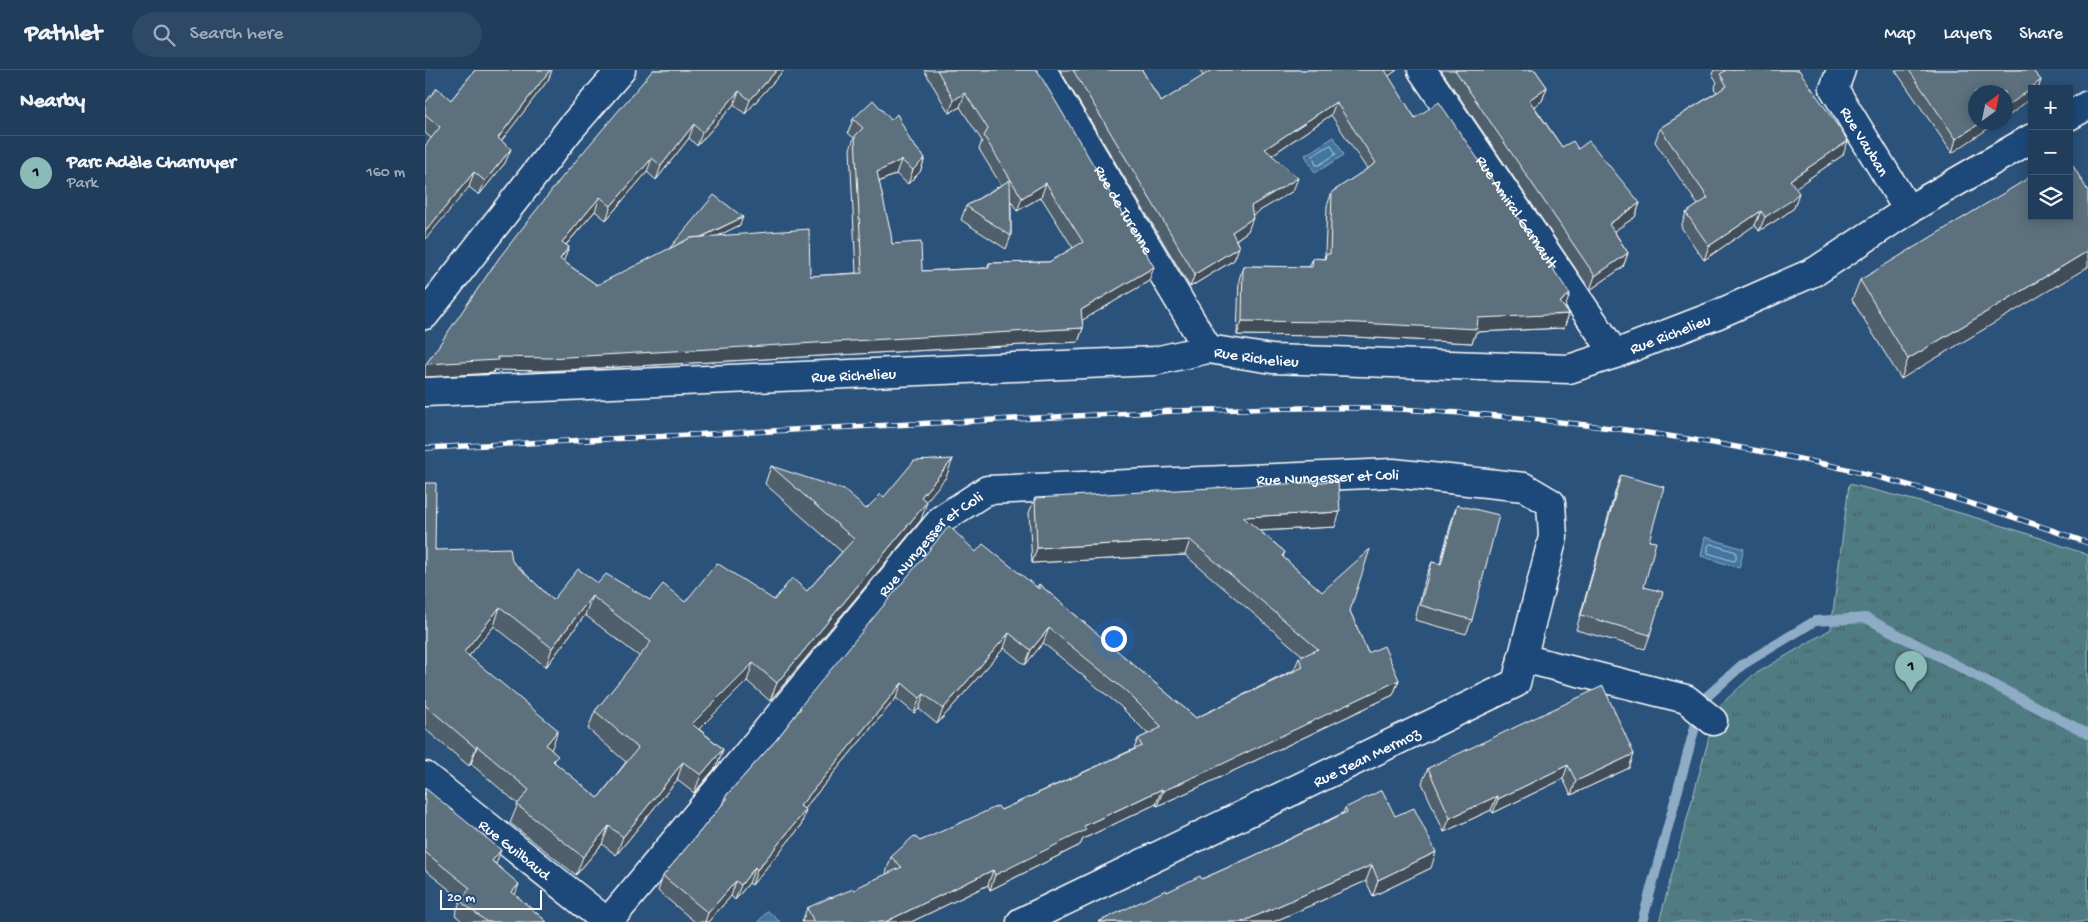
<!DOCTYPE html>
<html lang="en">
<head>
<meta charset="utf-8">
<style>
  :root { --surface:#203e5c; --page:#2d4965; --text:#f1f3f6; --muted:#a2aebb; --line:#3d5772; --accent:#8bbbb9 }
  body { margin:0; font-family:"Gochi Hand",sans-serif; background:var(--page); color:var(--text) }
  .controls { position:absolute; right:15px; top:15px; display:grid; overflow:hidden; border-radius:0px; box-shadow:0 2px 12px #0003 }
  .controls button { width:45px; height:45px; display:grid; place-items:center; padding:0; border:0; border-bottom:1px solid var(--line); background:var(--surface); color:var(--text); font:25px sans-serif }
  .compass { position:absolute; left:1543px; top:15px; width:45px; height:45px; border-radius:50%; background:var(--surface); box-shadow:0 2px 12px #0003; rotate:33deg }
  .scale { position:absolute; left:15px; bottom:12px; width:102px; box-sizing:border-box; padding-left:5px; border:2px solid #fff; border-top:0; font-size:14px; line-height:18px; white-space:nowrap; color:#fff; -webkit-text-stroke:4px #1f4a7a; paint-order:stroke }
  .you { position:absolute; left:688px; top:568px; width:18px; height:18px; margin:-12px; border:4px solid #fff; border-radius:50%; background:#1a73e8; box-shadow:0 0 0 8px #1a73e833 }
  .badge { display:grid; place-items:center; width:32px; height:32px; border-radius:50%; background:var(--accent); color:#111; font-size:16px; font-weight:700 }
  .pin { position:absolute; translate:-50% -41px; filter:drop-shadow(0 1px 2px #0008) }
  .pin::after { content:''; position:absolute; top:26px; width:18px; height:15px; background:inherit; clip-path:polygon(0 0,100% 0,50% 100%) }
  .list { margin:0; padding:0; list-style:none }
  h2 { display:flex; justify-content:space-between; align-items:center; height:65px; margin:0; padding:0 20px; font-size:21px }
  h2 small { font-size:16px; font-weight:400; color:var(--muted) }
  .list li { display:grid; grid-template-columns:32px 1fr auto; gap:15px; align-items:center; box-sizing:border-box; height:75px; padding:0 20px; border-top:1px solid var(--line) }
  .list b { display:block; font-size:19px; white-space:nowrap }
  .list p { margin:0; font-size:16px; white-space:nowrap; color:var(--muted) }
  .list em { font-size:16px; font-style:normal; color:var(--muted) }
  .icon { flex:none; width:28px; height:28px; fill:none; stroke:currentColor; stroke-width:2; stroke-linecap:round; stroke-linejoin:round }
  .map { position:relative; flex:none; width:1663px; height:852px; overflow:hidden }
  header { display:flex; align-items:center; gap:30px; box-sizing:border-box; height:70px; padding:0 25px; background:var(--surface); border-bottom:1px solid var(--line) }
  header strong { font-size:24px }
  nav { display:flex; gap:28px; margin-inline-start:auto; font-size:18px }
  .search { width:350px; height:45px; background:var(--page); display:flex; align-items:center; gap:12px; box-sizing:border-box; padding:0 18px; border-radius:28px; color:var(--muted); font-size:19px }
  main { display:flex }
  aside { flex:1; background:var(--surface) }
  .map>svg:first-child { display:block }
</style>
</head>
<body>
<header>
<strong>Pathlet</strong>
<div class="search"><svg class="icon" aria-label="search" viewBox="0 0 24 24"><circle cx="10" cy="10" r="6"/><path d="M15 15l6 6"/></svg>Search here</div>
<nav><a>Map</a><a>Layers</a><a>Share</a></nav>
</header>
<main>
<aside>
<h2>Nearby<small></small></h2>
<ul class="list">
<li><span class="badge">1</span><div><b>Parc Adèle Charruyer</b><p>Park</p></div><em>160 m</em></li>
</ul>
</aside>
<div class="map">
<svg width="1663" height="852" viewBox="0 0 1663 852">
  <defs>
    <pattern id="grass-tufts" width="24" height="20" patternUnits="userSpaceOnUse" patternTransform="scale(1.25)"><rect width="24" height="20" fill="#507b83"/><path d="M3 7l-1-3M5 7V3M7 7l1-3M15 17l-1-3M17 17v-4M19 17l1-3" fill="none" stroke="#4e6165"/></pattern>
  </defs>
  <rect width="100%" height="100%" fill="#2b527b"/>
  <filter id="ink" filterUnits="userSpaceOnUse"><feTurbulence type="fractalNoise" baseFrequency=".02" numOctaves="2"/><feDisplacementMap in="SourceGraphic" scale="10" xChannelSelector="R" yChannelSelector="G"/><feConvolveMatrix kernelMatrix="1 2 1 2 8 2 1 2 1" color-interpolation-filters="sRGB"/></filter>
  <g filter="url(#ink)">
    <path fill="url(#grass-tufts)" stroke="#a8bdc1" d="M1424,414C1505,433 1585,456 1663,485V852H1234L1292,638L1327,606L1406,559Z"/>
    <g fill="#4375a0" stroke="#8eacc6">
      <polygon points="909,67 919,85 890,103 880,85"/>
      <polygon points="1280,467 1319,479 1314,498 1276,486"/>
      <polygon points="343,841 355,852 333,852"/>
    </g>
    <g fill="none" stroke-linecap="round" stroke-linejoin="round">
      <g stroke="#b4c8d9" stroke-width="1">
        <polygon points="906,75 911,84 894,95 891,95 888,86"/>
        <polygon points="1286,474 1311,482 1311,490 1308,491 1283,483 1283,476"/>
      </g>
      <polyline stroke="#8eacc6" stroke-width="10" points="1217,852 1277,631 1317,595 1390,551 1441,548 1663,664"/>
      <defs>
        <g id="minor">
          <path id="s1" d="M617,0L783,279"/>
          <path id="s2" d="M997,0L1190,284"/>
          <path id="s3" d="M1416,0L1409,19L1483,140"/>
          <polyline points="1644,46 1663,35"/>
          <polyline points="0,245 145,59 196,0"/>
          <path id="s4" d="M0,322L730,291L783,279L847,289L1144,299L1190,284L1291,245L1391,201L1483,140L1607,68"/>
          <polyline points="1097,588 1261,629 1288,651"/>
          <path id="s5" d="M0,706L182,852"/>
          <path id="s6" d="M183,852L517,449L562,420L968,403L1099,417L1126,433L1128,467L1091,613L596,852"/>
        </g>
      </defs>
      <use href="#minor" stroke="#fff" stroke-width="31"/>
      <use href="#minor" stroke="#1f4a7a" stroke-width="28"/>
      <defs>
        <path id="rail" d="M0,378L750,341C825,339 900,336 974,339C1120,347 1265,365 1408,396C1495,416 1580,443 1663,473"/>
      </defs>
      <use href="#rail" stroke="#fff" stroke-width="5.5"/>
      <use href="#rail" stroke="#1f4a7a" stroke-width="4" stroke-dasharray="11" stroke-linecap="butt"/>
    </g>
    <g fill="#4f606c" stroke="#fff" fill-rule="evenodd">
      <polygon points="50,0 127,0 123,10 76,71 80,93 54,125 44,117 6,68 0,63 0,33 26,30"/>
      <polygon points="228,0 359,0 320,44 309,34 272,76 264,68 231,110 222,102 181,150 170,141 141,175 144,177 138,191 172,215 315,155 291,166 385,206 431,203 425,79 429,68 423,63 428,49 486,72 500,88 495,102 483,114 471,104 454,112 467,174 497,201 562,198 564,193 624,192 648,178 616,127 592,141 586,131 586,166 581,179 536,150 541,136 576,115 554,79 557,71 535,37 524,43 499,0 612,0 724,211 657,250 658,258 653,272 119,301 69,300 68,303 0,307"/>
      <polygon points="635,0 717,0 736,32 778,6 775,0 972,0 963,6 990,48 1145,224 1139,238 1144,244 1139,258 1051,262 1047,273 910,266 812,265 814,210 818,196 884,197 888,188 899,189 900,184 902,136 907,122 942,99 906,45 847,85 868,121 827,145 823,161 811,170 814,177 809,190 765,217"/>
      <polygon points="1016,0 1110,0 1122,17 1117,31 1109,36 1137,77 1153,79 1215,133 1210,147 1189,161 1203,183 1198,197 1165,220"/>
      <polygon points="1289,0 1374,0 1418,85 1370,118 1369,138 1358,146 1334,161 1330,155 1279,190 1256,157 1261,143 1273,135 1230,72 1235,58 1292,22 1289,19 1292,12 1287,4"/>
      <polygon points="1470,0 1607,0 1616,10 1613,19 1607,19 1586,44 1580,48 1580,22 1527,83"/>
      <polygon points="1663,121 1476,309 1427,230 1435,210"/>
      <path d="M346,396L441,439L459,427L521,407L501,431L496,450L345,631L322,611L274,659L298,679L291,697L269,723L252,710L191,785L177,774L151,805L85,753L93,734L46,694L44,696L0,659V413L10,480L87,491L128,530L173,513L225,530L260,532L349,530L382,521L417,482L340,414ZM160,545L215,587L170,641L163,659L201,692L173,728L130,693L126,679L127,678L44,586L69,556L121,597Z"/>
      <polygon points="1196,405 1224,471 1219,517 1225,565 1220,579 1151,560 1191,419"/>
      <polygon points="610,428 910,457 835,461 860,482 858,487 897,522 925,541 943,583 974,610 968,625 783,713 732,736 731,734 658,769 655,775 565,820 563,815 486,852 377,852 382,838 430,820 462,804 461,803 466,787 495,771 576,740 709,679 713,669 723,664 695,636 618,573 600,595 579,578 512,654 494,639 489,643 471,628 379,739 376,756 327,815 324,813 310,830 306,826 283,852 270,852 233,821 238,806 297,735 300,727 352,669 372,643 375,637 551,482 612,517 614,514 771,648 869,600 874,588 878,586 760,485 607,493 604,443"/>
      <polygon points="1032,435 1047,550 1041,564 990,550 1001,506 1007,492 1015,494 1027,449"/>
      <polygon points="1209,684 1204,698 1146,725 1138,709 1068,743 1066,740 1019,762 997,713 1003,698"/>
      <polygon points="0,718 71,794 90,825 122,852 38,852 30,845 36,829 0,800"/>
      <polygon points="920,738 970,746 1006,798 948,826 941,811 848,852 673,852 742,822 777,809 831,785 918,743"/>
    </g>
    <g fill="#404e58" stroke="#fff">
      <polygon points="125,0 127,0 123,10 68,82 73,68"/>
      <polygon points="352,0 359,0 320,44 325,30"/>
      <polygon points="959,0 972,0 954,13"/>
      <polygon points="1616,10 1613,19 1607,19 1607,27 1586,44 1580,48 1580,37"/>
      <polygon points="1122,17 1117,31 1099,43 1104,30"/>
      <polygon points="314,21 309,34 272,76 277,63"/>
      <polygon points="540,23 535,37 524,43 529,30"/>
      <polygon points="911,32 906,45 835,93 840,79"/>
      <polygon points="1557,52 1573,52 1527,83 1531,69"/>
      <polygon points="269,54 264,68 231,110 236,96"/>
      <polygon points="1423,71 1418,85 1360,125 1365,110"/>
      <polygon points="86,79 80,93 54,125 60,111"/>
      <polygon points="227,88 222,102 181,150 186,136"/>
      <polygon points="500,88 495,102 483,114 488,100"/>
      <polygon points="476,90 471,104 447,115 452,102"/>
      <polygon points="49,102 44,117 0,170 0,162"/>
      <polygon points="873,108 868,121 821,149 826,136"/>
      <polygon points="621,113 616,127 592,141 597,128"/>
      <polygon points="1374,123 1369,138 1358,146 1334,161 1340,147"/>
      <polygon points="175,127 170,141 132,185 137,172"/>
      <polygon points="1215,133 1210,147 1179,168 1184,154"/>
      <polygon points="1336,141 1330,155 1279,190 1284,176"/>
      <polygon points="318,147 315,155 236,194 238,186"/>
      <polygon points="828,148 823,161 802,176 807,162"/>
      <polygon points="144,177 139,190 130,203 135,189"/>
      <polygon points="814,177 809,190 765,217 770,204"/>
      <polygon points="1663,181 1663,197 1476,309 1483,289"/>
      <polygon points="1203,183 1198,197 1165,220 1170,206"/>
      <polygon points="729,197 724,211 651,254 656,240"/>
      <polygon points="1145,224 1140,238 1130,245 1144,244 1139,258 1051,262 1047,273 910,266 812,265 817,251 1053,248 1135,232"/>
      <polygon points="658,258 653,272 119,301 69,300 68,303 0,307 0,297 1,294 72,287"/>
      <polygon points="528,389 521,407 490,445 496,427"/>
      <polygon points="502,432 496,450 345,631 352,613"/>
      <polygon points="915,442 910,457 813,462 818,447"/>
      <polygon points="765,470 760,485 607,493 612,478"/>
      <polygon points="167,526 160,545 121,597 127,578"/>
      <polygon points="75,537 69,556 32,600 39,582"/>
      <polygon points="624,558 618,573 600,595 606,580"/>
      <polygon points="584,563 579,578 512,654 518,639"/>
      <polygon points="328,593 322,611 261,672 267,654"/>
      <polygon points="974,610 968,625 783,713 732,736 738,721"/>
      <polygon points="477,613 471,628 369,751 375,736"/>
      <polygon points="499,624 494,639 489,643 495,628"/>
      <polygon points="133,660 127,678 114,693 121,675"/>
      <polygon points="52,676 46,694 44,696 51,678"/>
      <polygon points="298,679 291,697 269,723 276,705"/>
      <polygon points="1209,684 1204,698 1146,725 1151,711"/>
      <polygon points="258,692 252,710 191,785 198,767"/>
      <polygon points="1143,695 1138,709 1068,743 1073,729"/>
      <polygon points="737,719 731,734 658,769 655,775 565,820 570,805 659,756"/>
      <polygon points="1072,726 1066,740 1019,762 1025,748"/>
      <polygon points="381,740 376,756 327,815 332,800"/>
      <polygon points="184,756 177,774 151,805 158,787"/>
      <polygon points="76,780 71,794 67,791"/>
      <polygon points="1011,782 1006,798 948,826 953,810"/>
      <polygon points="947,795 941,811 848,852 817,852"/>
      <polygon points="330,797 324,813 310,830 316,815"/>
      <polygon points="568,800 563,815 486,852 460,852"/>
      <polygon points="311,811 306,826 283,852 280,852 283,843"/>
      <polygon points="94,814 89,828 87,822"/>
    </g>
    <g fill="#5c707e" stroke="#fff" fill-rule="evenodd">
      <polygon points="50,0 125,0 73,68 86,79 60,111 49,102 0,162 0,76 15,57 0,44 0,33 12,18 26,30"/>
      <polygon points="228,0 352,0 325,30 314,21 277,63 269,54 236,96 227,88 186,136 175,127 137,172 144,177 135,189 172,215 265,168 384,159 385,206 437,203 430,66 438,58 428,49 448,30 466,50 472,44 486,72 500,88 488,100 476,90 452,102 466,164 467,174 496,172 497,201 564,198 564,193 624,192 658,172 621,113 597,128 559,66 563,59 540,23 529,30 512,0 612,0 729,197 656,240 658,258 124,288 72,287 73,290 1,294 74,188 138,106"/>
      <polygon points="648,0 717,0 736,32 787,0 960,0 990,48 1014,32 1145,224 1135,232 1144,244 1053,248 1052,259 914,252 817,251 818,196 887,197 888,188 900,189 901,184 905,184 907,122 951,93 911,32 840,79 873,108 826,136 828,148 807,162 814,177 770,204"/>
      <polygon points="1030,0 1110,0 1122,17 1104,30 1137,77 1148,71 1153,79 1164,71 1215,133 1184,154 1203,183 1170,206"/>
      <polygon points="1299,0 1374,0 1423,71 1365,110 1374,123 1364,132 1340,147 1336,141 1284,176 1261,143 1283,128 1235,58 1302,16 1295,4 1300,1"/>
      <polygon points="1484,0 1607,0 1616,10 1591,30 1580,37 1580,22 1550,22 1550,52 1557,52 1531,69"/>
      <polygon points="1644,89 1663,121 1663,181 1483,289 1435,210 1607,106 1607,146 1644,146"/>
      <polygon points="585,110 586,166 541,136"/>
      <polygon points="289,125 318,147 276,167 265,168 244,179"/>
      <path d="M528,389L496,427L502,432L352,613L328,593L267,654L298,679L276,705L258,692L198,767L184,756L158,787L92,735L104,720L52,676L51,678L0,635V413H11L10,480L85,478L87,491L128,530L153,499L173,513L181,504L225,530L238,514L260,532L292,493L349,530L367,508L382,521L429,469L346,396L419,420L441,439L456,424L459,427L489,391ZM167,526L226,572L170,641L213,678L173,728L128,691L133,686L121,675L133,660L39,582L75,537L127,578Z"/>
      <polygon points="1196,405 1239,417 1224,471 1231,472 1219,517 1238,522 1225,565 1156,545"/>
      <polygon points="913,411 915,442 818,447 860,482 857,486 897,522 945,479 925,541 943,583 959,576 974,610 789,698 738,721 737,719 659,756 661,760 570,805 568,800 460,852 389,852 382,838 406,827 406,828 428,819 430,820 435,816 477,797 466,787 489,766 495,771 573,736 576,740 717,676 713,669 737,657 701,621 624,558 606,580 584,563 518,639 499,624 495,628 477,613 375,736 381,740 332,800 330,797 316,815 311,811 283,843 238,806 302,729 300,727 352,669 376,638 375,637 524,456 551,482 558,474 614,519 614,514 771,648 878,597 874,588 893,579 765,470 612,478 610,428"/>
      <polygon points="1032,435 1074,445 1047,550 995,535 1007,492 1016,494"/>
      <polygon points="1178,616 1209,684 1151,711 1143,695 1073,729 1072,726 1025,748 1003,698"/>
      <polygon points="0,718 76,780 67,791 94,814 87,822 122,852 62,852 35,831 45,818 0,782"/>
      <polygon points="957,720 970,746 989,738 1011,782 953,810 947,795 817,852 673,852 741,820 742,822 775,806 777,809 831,785 922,742 920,738"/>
    </g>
  </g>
  <g text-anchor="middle" stroke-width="4" stroke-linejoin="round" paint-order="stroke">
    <g font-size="16" fill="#fff" stroke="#1f4a7a">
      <text dy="6" stroke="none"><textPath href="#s3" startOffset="81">Rue Vauban</textPath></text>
      <text dy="6" stroke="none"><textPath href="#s1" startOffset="162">Rue de Turenne</textPath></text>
      <text dy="6" stroke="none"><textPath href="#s2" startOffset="171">Rue Amiral Garnault</textPath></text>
      <text dy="6" stroke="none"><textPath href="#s4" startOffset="1254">Rue Richelieu</textPath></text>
      <text dy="6" stroke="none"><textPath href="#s4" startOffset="834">Rue Richelieu</textPath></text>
      <text dy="6" stroke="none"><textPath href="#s4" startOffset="429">Rue Richelieu</textPath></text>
      <text dy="6" stroke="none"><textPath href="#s6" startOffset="918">Rue Nungesser et Coli</textPath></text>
      <text dy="6" stroke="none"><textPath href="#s6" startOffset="498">Rue Nungesser et Coli</textPath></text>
      <text transform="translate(941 686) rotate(-26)" y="6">Rue Jean Mermoz</text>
      <text dy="6" stroke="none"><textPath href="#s5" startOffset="116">Rue Guilbaud</textPath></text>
    </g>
  </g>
</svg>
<div class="controls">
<button>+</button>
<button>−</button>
<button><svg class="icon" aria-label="layers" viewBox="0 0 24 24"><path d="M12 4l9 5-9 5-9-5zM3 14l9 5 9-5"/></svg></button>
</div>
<svg class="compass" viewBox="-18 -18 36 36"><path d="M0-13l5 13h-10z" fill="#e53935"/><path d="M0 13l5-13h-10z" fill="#a2aebb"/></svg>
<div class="scale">20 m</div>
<div class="you"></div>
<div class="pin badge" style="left:1486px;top:622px">1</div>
</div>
</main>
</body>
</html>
